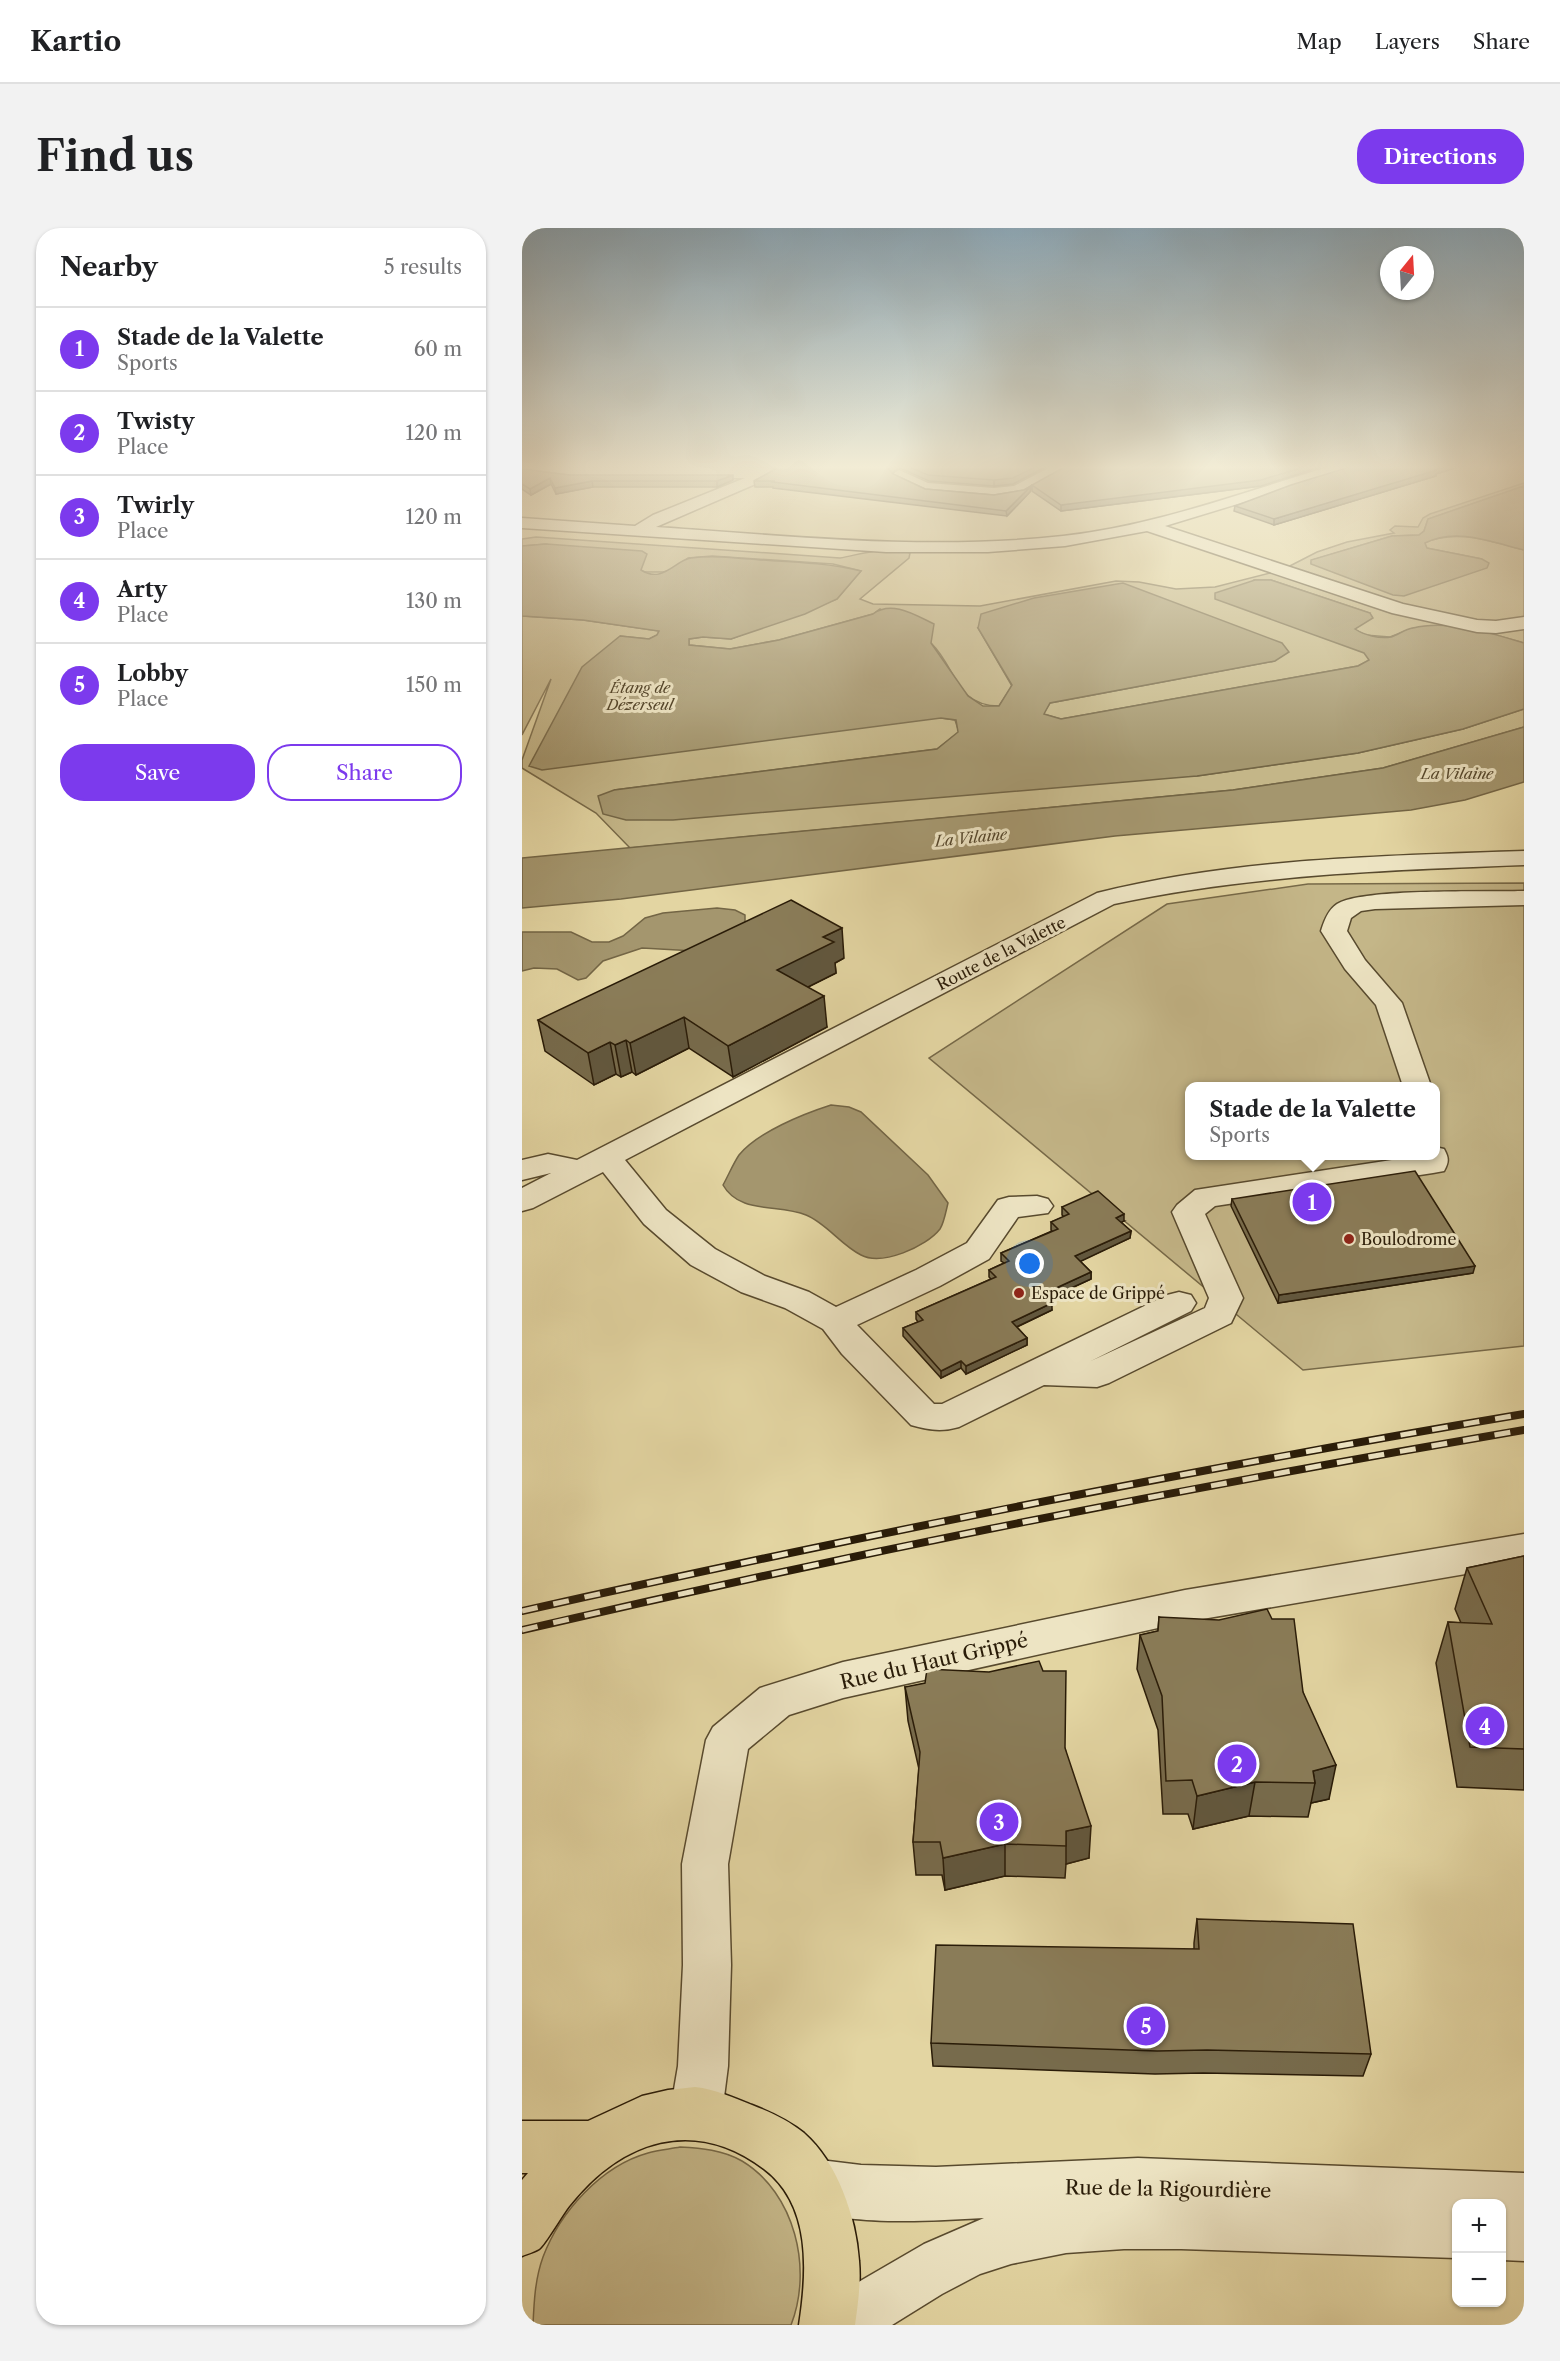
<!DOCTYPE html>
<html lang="en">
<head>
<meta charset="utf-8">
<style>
  :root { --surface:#fff; --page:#f2f2f2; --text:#202124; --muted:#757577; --line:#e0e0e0; --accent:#7c3aed }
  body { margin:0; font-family:"Libre Caslon Text",serif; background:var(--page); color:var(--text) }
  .controls { position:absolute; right:18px; bottom:18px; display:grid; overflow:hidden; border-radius:12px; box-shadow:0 2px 4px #0004 }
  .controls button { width:54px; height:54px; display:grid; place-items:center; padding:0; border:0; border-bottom:2px solid var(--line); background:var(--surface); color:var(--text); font:30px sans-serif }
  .compass { position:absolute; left:858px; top:18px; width:54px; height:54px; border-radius:50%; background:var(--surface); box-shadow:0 2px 4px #0004; rotate:18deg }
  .you { position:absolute; left:508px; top:1036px; width:21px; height:21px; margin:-15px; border:4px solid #fff; border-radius:50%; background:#1a73e8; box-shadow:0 0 0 9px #1a73e833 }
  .badge { display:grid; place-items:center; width:39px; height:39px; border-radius:50%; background:var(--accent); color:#fff; font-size:20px; font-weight:700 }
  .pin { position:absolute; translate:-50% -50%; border:3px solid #fff; box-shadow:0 2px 6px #0006 }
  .popup { position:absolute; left:663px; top:854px; width:255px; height:78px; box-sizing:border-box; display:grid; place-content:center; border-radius:12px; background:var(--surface); filter:drop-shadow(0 2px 4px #0005); font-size:20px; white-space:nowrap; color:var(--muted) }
  .popup b { font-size:22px; color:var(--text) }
  .popup::after { content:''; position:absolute; left:50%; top:100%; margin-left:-12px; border:12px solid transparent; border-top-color:var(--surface) }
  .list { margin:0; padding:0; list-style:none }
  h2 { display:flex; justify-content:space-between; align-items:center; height:78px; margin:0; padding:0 24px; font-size:26px }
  h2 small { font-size:20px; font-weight:400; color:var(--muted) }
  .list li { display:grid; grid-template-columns:39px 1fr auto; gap:18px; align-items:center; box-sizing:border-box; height:84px; padding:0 24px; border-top:2px solid var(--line) }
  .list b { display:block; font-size:22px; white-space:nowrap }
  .list p { margin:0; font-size:20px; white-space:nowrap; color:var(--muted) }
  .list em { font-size:20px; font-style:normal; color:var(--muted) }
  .actions { display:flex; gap:12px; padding:18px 24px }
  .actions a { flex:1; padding:14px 0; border:2px solid var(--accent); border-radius:24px; text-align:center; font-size:21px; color:var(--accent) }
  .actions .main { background:var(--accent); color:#fff }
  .map { position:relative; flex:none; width:1002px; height:2097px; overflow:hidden; border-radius:24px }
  header { display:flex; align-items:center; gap:36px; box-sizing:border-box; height:84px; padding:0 30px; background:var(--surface); border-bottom:2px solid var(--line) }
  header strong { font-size:28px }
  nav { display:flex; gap:33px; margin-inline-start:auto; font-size:21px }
  .intro { display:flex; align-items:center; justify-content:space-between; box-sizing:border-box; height:144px; padding:0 36px }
  h1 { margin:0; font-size:42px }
  .button { padding:15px 27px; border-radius:24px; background:var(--accent); color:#fff; font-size:21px; font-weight:700 }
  main { display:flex; gap:36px; padding:0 36px }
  aside { flex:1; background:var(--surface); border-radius:24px; box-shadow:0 2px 4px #0004 }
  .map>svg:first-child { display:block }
</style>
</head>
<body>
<header>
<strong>Kartio</strong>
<nav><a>Map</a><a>Layers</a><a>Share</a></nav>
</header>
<div class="intro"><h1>Find us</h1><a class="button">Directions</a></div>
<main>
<aside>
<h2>Nearby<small>5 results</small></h2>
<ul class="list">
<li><span class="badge">1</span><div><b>Stade de la Valette</b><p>Sports</p></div><em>60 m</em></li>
<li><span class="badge">2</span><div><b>Twisty</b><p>Place</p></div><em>120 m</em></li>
<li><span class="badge">3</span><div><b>Twirly</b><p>Place</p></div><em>120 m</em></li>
<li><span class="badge">4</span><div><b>Arty</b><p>Place</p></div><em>130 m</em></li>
<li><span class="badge">5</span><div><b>Lobby</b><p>Place</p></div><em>150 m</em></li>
</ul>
<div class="actions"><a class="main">Save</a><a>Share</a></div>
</aside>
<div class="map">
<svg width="1002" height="2097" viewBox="0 0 1002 2097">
  <rect width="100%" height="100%" fill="#e3d5a2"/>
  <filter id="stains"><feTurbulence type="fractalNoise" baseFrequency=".00333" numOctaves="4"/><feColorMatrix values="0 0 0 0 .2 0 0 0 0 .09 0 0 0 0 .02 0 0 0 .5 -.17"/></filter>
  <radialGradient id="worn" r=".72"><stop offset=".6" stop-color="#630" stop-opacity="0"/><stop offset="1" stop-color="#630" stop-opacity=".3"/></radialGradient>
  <g fill="#c4b688" stroke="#776948" stroke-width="1.5" fill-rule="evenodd">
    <path d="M1002,255V258L906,291L902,303L897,307L870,308L790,332L789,335L960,331L904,320L902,315C935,300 969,314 1002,322V415L967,405L891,400L868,409L843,407L832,401L848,385L749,352H733L843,425L848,432L836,438L539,491L521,486L528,475L753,433L456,400L490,458L477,478C433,478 435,440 409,415C396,401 374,391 358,381L351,386L257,412L208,421L167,417V411L181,409L209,411L315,371L339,343L311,336L190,328L166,330L150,342L141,344H123L24,316L0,318V311L14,309L318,330C340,326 366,317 388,325L387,330L338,371L351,376L458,378L594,353L617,354L654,361L693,359L760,342L795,324L825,314L872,305L868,302L873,298L896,299L901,290L908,286Z"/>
    <polygon points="0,388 61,392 137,403 135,407 127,411 98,408 419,490 433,492 437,504 415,521 92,562 675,548 836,525 941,501 1002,481 1002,499 861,540 711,562 108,620 74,585 0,540 0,532 29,451 0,507"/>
    <path d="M1002,655V1118L781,1142L407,830L645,676L786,656ZM667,858H913V928H667Z"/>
    <path d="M158,1919C179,1920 201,1922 220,1933C273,1965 291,2041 269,2097H11C12,2074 13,2051 21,2029C38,1984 79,1938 126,1925C136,1922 148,1921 158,1919Z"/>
  </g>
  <g fill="#a4966e" stroke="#736545" stroke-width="1.5">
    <path d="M1002,258V322C970,314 934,299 903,315L905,320L960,331L967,335L965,340L882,368L871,367L789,336V332L870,308L897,307L902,303L906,291Z"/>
    <path d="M24,316L120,323L125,326L119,342C141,356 153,332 169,330C192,327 215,330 238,332C272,334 306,335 339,343L315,371L283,386L209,411L181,409L167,411V417L208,421L257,412L351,386C370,372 393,387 412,396L409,415L446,468L461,478H477L490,457L456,400L459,386L512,370L601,355L760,415L767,424L753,433L528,475L522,486L539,491L836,438L847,432L842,425L693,371V365L733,352H749L848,385L851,390L833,401C842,407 857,411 869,409C876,407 883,401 891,400C926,391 968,405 1002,415V481L941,501L836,525L675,548L151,592H104L81,586L76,568L92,562L415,521L436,504L434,492L419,490L20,542L7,538L60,439L98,408L127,411L135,407L137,403L61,392L0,388V318Z"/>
    <polygon points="1002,499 1002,554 943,572 889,582 593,608 99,671 0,680 0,630 711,562 861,540"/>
    <polygon points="195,680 213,682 223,687 223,698 173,723 120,720 81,733 64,750 56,752 35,741 12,740 0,743 0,704 49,704 70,714 87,714 101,708 123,690 141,685"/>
    <path d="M309,877L327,879L339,884L406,947L426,975C424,983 422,995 418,1001C404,1019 360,1038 339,1027C319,1017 304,995 284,987C256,976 217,986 201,957C206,948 211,936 217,927C236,904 281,886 309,877Z"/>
  </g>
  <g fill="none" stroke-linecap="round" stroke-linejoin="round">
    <defs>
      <g id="minor">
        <path d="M4,237L48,240H245L250,242L253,245L250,248L240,250L238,254L134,299C269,308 406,323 541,308C634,298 724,263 813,237H837L834,240L643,298L881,376L955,392L974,393L1002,389V401L974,405L955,404L870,385L625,303L543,318L466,324H364L0,300V290L113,298L131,287L223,250H48L1,244L0,239Z"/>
        <polygon points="532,237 551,237 502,265 472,270 403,264 372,250 369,247 377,242 406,255 472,260 492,258"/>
        <path d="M1002,623V637C864,642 727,647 592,676L103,932L144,982L193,1021L243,1048L287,1064L314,1079L394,1042L445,1015L476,972L487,969L515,968L526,971L531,978L526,985L496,989L467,1031L418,1058L335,1097L412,1176H420L645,1067L657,1064L669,1067L674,1075L669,1083L569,1133L683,1080L687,1070L650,984L655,977L673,962L896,928H913V919L922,921C927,930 927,934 922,943L911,945L693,978L683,986L721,1070L709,1095L587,1155L575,1159L522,1157L437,1199C420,1204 406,1202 389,1197L320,1126L301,1101L263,1080L219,1064L169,1037L122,996L81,944L11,980L0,983V960L29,945L0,952V932L26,926L55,932L575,665C715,630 859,628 1002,623Z"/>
        <path d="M1002,663V677L853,681L839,683L829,690L825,703L843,732L880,775L909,858H881L854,777L823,741L799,703C802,693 806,682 815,676C840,660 966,664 1002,663Z"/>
        <polygon points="1002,1306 1002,1336 663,1394 321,1470 267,1487 226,1521 206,1636 209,1737 206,1838 200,1885 192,1903 174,1911 156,1903 148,1885 156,1838 161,1737 160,1636 184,1512 191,1499 238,1460 321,1434 663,1362"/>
        <path d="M616,1930L1002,1945V2033L980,2032V1976H934V2030L659,2021H602L544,2025L489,2036L458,2046L420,2066L370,2097H292L300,2077L340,2052L402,2016L462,1990C403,1993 326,1999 271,1977L263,1958L271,1939L290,1931L339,1937L414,1939Z"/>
      </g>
      <path id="major" d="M173,1859C193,1861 212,1870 230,1877C248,1884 266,1892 282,1905C316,1935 334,1989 337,2033C339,2055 336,2076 333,2097H277C285,2045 290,1977 242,1941C172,1888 100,1912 48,1977C41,1985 23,2017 17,2021C12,2024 5,2026 0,2028V1952L6,1945H0V1893H66L120,1868L146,1862Z"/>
    </defs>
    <use href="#minor" stroke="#584a2e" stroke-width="3"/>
    <use href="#major" stroke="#2a1c08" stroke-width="3"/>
    <use href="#minor" fill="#ede4c3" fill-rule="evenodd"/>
    <use href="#major" fill="#e3d5a2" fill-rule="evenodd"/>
    <defs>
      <g id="rail">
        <path d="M0,1383C332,1309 666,1242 1002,1186"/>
        <path d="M0,1402C332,1325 666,1259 1002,1202"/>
      </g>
    </defs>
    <use href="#rail" stroke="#2a1c08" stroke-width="8"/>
    <use href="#rail" stroke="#ede4c3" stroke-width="5" stroke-dasharray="16" stroke-linecap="butt"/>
  </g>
  <g fill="#776b4c" stroke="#2a1c08" stroke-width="1.5">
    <polygon points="37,237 527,237 491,256 472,258 407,253 378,240 370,245 371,246 403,261 472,267 502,262 509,258 508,264 485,288 251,260 251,259 233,259 232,253 252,242 252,240 245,238 48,238"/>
    <polygon points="0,241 47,247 211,252 195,259 71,259 34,266 29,256 9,267 0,261"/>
    <polygon points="914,246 914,248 752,297 712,283 713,278"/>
    <polygon points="510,257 739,258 539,283 510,263"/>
    <polygon points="322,730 313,735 314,745 286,759 305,799 211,849 167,820 114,847 110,844 99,849 94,846 72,857 23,823 16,792"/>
    <polygon points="710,971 951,1045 756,1075 709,978"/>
    <polygon points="540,979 602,993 599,994 609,1003 608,1010 558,1033 569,1044 569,1051 526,1071 530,1082 495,1099 505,1110 505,1117 444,1146 439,1140 419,1150 381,1108 381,1100 396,1094 394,1091 394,1084 469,1051 467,1049 467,1042 482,1035 479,1033 479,1025 530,1003 529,1002 529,994 542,989 540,987"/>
    <polygon points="1002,1328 1002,1562 935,1559 914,1435 926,1394 939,1395 933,1381 945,1340"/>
    <polygon points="637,1389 781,1464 807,1571 789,1575 786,1589 727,1588 671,1601 666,1586 641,1586 636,1502 615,1441 618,1407 636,1403"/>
    <polygon points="383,1459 543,1520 567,1630 544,1636 543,1650 483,1648 423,1662 420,1647 394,1647 391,1614 397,1541 386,1493"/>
    <polygon points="675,1691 849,1826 841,1848 681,1845 633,1846 411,1838 409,1815 672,1721 672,1715"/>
  </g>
  <g fill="#61573e" stroke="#2a1c08" stroke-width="1.5">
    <polygon points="374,237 378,237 378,240 367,247 366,241"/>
    <polygon points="517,237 527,237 491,256 472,258 472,252"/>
    <polygon points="788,237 805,237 739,258 539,283 539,277"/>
    <polygon points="927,237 943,237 914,246 914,248 752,297 752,291"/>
    <polygon points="211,247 211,252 195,259 195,253"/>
    <polygon points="28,250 29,256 9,267 8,261"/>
    <polygon points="70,253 71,259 34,266 33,260"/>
    <polygon points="509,258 508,264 485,288 484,283"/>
    <polygon points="320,700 322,730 313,735 314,745 258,773 255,742 301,709"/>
    <polygon points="302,768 305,799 211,849 206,818"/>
    <polygon points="162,789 167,820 114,847 108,815"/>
    <polygon points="104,812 110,844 99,849 93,817"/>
    <polygon points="88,814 94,846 72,857 66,825"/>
    <polygon points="602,986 602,993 594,997 594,990"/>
    <polygon points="609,1003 608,1010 553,1036 553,1028"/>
    <polygon points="953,1038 951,1045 756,1075 757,1067"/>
    <polygon points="569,1044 569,1051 521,1073 521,1066"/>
    <polygon points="530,1075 530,1082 490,1101 490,1094"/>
    <polygon points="505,1110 505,1117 444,1146 444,1138"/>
    <polygon points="439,1133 439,1140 419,1150 419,1143"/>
    <polygon points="814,1537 807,1571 789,1575 793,1555 791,1543"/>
    <polygon points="733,1554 727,1588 671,1601 675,1568"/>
    <polygon points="569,1598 567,1630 544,1636 544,1603"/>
    <polygon points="483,1616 483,1648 423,1662 421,1630"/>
  </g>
  <g fill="#8a7c58" stroke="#2a1c08" stroke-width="1.5">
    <polygon points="252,237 374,237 366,241 371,246 403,261 472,267 502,262 509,258 484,283 251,254 253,253 232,253 254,241"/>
    <polygon points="383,237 517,237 491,250 472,252 406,247"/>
    <polygon points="546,237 788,237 739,252 539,277 510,257"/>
    <polygon points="834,237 927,237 912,242 915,242 752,291 713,278 769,257"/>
    <polygon points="0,241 47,247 211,247 195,253 70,253 33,260 28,250 8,261 0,256"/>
    <polygon points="269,672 320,700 301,709 312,714 255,742 302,768 206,818 162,789 108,815 104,812 93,817 88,814 66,825 16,792"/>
    <polygon points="893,943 953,1038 757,1067 710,971"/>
    <polygon points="576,963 602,986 594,990 609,1003 553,1028 569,1044 521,1066 530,1075 490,1094 505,1110 444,1138 439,1133 419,1143 381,1100 401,1092 394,1084 474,1049 467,1042 487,1033 479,1025 536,1001 529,994 547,986 540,979"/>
    <polygon points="1002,1328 1002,1521 948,1519 926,1394 970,1396 945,1340"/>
    <polygon points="745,1381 750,1391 772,1391 781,1464 814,1537 791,1543 793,1555 733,1554 675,1568 670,1552 644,1553 640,1468 618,1407 636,1403 637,1389 697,1392"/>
    <polygon points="517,1433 521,1443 544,1443 543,1520 569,1598 544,1603 544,1618 483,1616 421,1630 418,1614 391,1614 398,1524 383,1459 403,1455 405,1441 467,1444"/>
    <polygon points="675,1691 831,1696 849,1826 685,1822 635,1823 409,1815 414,1717 677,1721"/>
  </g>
  <linearGradient id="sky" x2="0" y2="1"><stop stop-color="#8da8b7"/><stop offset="0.45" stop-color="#f2ecd5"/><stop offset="1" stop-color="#f2ecd5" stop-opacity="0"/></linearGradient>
  <rect width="1002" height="531" fill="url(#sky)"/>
  <g fill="#8f2418" stroke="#ede4c3" stroke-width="2">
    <circle cx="827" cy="1011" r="6"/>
    <circle cx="497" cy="1065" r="6"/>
  </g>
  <g text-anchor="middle" stroke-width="6" stroke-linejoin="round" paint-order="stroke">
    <g font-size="15" font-style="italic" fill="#55472c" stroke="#ede4c3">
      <text x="118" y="465">Étang de<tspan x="118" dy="17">Dézerseul</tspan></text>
      <text x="935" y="551">La Vilaine</text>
      <text transform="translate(449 610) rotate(-6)" y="5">La Vilaine</text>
    </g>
    <g font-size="16" fill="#2a1c08" stroke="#ede4c3">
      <text transform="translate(479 725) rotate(-27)" y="6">Route de la Valette</text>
    </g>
    <g font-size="16" fill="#2a1c08" stroke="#ede4c3" text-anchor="start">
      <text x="839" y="1017">Boulodrome</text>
      <text x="509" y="1071">Espace de Grippé</text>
    </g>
    <g font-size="20" fill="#2a1c08" stroke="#ede4c3">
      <text transform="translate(412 1433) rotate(-13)" y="7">Rue du Haut Grippé</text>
      <text transform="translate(646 1961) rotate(1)" y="7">Rue de la Rigourdière</text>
    </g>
  </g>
  <rect width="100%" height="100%" filter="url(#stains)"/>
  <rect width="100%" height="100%" fill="url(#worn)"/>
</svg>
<div class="controls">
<button>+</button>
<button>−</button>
</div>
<svg class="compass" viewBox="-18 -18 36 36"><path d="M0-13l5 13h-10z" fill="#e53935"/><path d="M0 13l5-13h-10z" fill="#757577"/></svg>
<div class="you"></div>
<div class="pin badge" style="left:790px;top:974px">1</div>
<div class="popup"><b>Stade de la Valette</b>Sports</div>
<div class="pin badge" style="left:715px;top:1536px">2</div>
<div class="pin badge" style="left:477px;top:1594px">3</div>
<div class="pin badge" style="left:963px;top:1498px">4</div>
<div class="pin badge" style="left:624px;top:1798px">5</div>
</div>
</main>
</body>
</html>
